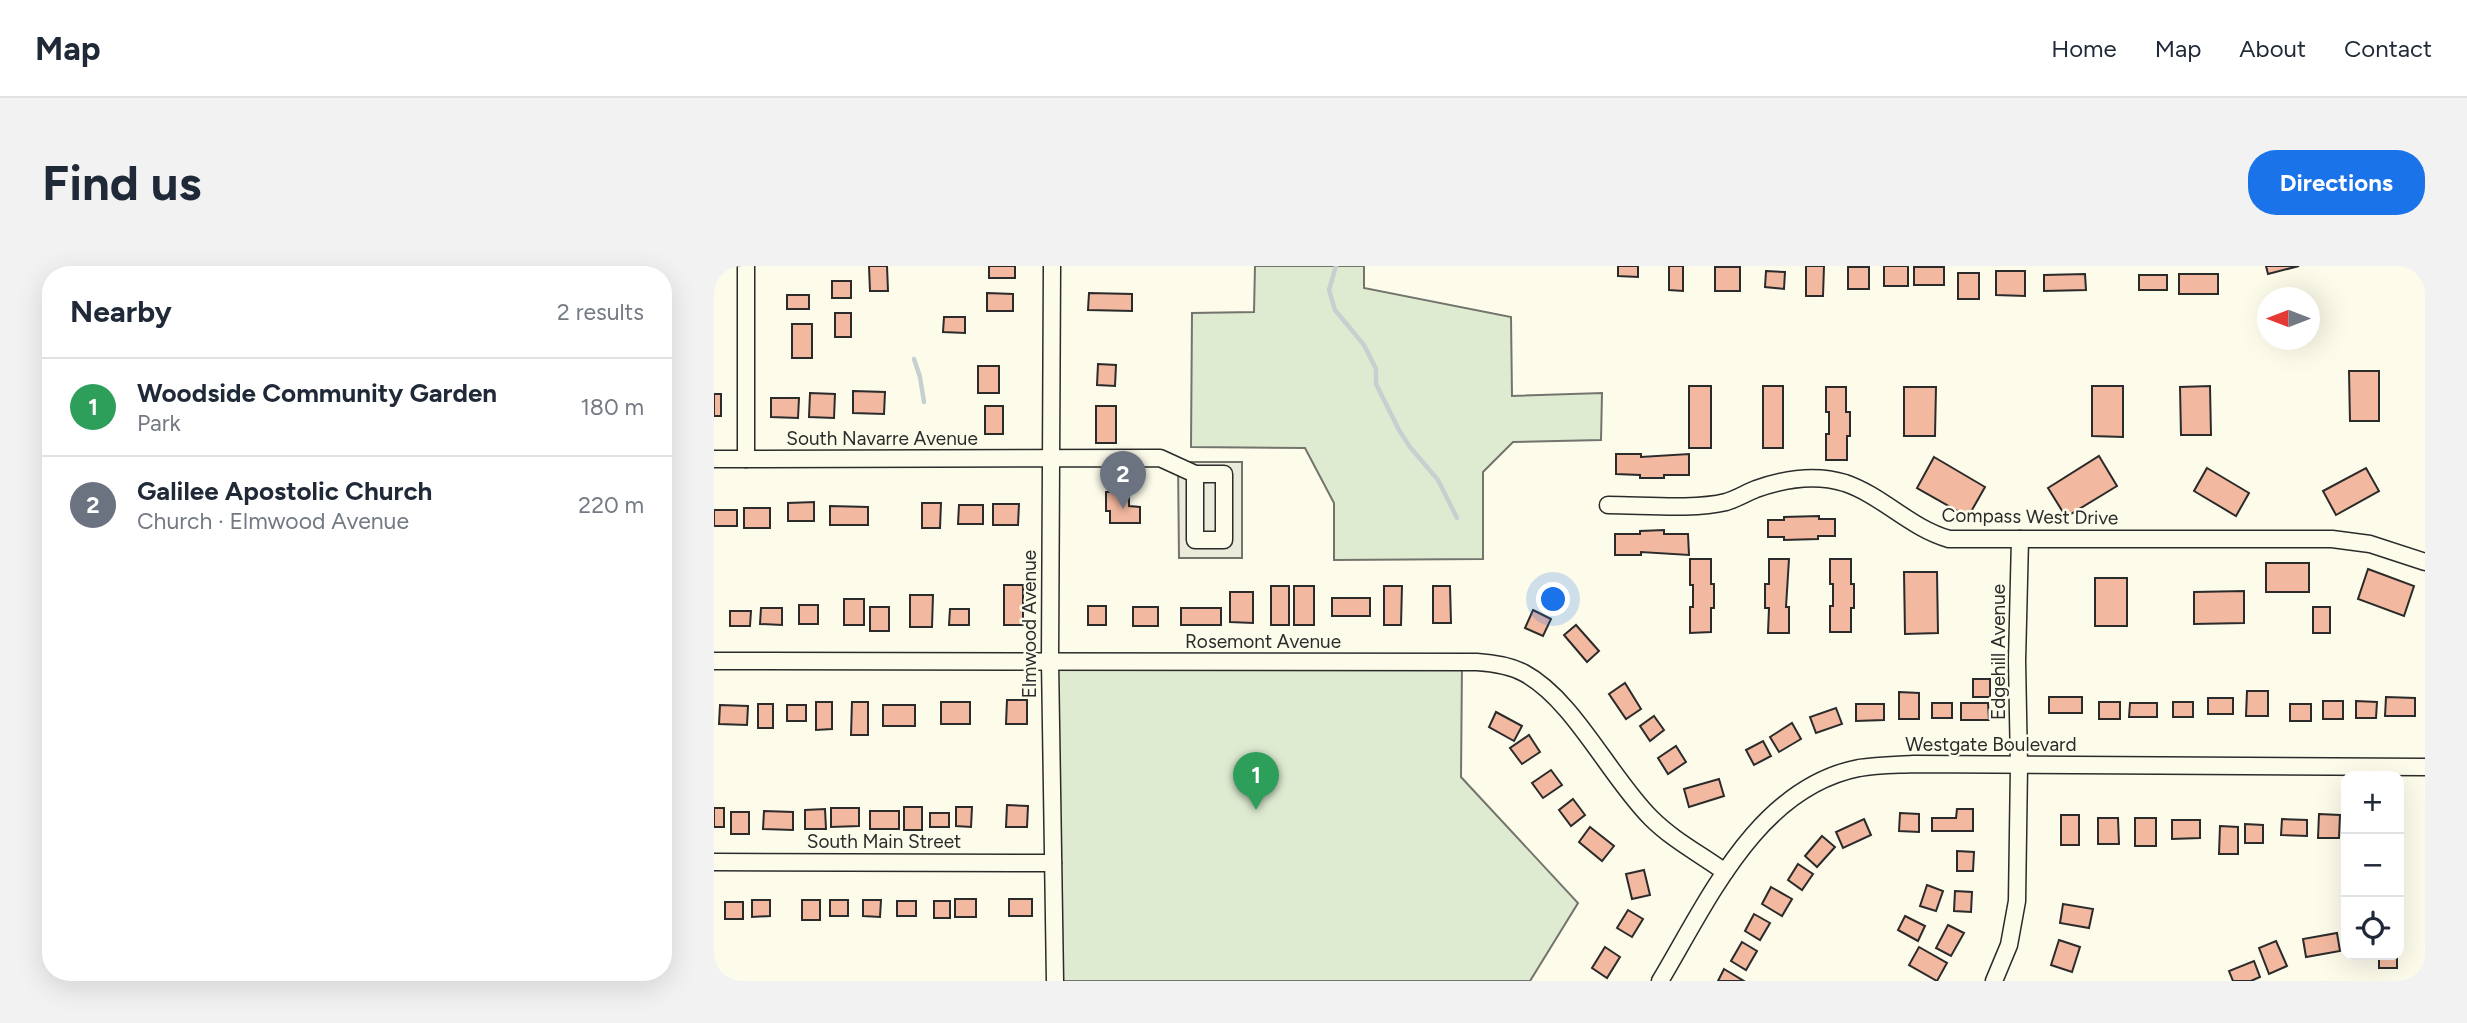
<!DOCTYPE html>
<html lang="en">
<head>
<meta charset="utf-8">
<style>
  :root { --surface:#fff; --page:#f2f2f3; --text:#1f2937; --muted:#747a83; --line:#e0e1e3; --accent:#1a73e8 }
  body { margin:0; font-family:Figtree,sans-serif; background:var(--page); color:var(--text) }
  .controls { position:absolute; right:21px; bottom:21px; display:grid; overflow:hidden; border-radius:14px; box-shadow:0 7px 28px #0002 }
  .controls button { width:63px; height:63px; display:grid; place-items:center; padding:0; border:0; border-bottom:2px solid var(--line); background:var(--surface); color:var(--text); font:35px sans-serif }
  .compass { position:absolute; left:1543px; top:21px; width:63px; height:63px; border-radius:50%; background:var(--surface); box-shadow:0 7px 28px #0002; rotate:270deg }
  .you { position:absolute; left:840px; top:334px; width:24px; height:24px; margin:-18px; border:5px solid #fff; border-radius:50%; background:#1a73e8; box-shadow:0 0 0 10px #1a73e833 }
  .badge { display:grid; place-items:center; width:46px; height:46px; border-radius:50%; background:var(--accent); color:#fff; font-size:23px; font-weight:700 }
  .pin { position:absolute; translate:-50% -58px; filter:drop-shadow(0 2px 4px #0008) }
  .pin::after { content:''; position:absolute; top:37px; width:24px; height:21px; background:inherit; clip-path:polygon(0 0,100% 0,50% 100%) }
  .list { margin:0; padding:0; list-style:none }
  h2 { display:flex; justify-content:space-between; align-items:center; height:91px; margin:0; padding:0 28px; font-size:30px }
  h2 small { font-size:23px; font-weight:400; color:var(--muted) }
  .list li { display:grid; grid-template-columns:46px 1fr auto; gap:21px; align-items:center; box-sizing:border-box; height:98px; padding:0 28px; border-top:2px solid var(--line) }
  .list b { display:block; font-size:26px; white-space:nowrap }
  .list p { margin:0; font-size:23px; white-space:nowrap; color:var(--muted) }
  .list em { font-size:23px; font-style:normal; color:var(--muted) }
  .icon { flex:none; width:38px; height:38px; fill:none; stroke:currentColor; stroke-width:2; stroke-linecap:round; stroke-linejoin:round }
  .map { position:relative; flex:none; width:1711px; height:715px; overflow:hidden; border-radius:28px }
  header { display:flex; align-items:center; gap:42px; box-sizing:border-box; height:98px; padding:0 35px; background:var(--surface); border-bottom:2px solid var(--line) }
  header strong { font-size:33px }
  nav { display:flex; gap:38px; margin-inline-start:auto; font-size:24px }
  .intro { display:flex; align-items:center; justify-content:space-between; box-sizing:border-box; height:168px; padding:0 42px }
  h1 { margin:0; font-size:49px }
  .button { padding:18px 32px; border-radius:28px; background:var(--accent); color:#fff; font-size:24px; font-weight:700 }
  main { display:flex; gap:42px; padding:0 42px }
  aside { flex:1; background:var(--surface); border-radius:28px; box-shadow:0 7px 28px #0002 }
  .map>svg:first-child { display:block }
</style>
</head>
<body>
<header>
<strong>Map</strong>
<nav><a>Home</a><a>Map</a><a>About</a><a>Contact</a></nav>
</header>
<div class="intro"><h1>Find us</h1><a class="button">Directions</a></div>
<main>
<aside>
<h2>Nearby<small>2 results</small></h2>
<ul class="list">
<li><span class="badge" style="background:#2e9e5b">1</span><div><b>Woodside Community Garden</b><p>Park</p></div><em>180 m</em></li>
<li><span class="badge" style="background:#6b7280">2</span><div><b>Galilee Apostolic Church</b><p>Church · Elmwood Avenue</p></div><em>220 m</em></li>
</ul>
</aside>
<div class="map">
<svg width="1711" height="715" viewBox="0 0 1711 715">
  <rect width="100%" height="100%" fill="#fdfbea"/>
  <g fill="#deebd1" stroke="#74746e" stroke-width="2">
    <polygon points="541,0 650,0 650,22 797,51 798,130 888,127 887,174 799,176 769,206 769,293 620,294 620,237 591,182 477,181 478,47 540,46"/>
    <polygon points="336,395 748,396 747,511 864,637 816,715 341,715"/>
  </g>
  <polygon fill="#eceadb" stroke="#74746e" stroke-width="2" points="464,196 528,196 528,292 465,292"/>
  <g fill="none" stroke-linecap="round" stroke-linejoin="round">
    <g stroke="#c7d0d0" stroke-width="4.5">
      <polyline points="622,0 615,24 621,44 650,79 662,103 662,118 685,164 696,181 724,214 743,252"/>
      <polyline points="200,93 206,111 210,136"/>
    </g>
  </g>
  <g fill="#f2b8a0" stroke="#2b2b2b" stroke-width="2">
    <polygon points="155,0 173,0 174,25 156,25"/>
    <rect x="275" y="0" width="26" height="12"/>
    <polygon points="904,0 924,0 924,11 904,10"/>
    <polygon points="955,0 969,0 969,25 955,24"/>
    <polygon points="1092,0 1110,0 1109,30 1092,30"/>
    <rect x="1170" y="0" width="24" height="20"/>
    <polygon points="1552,0 1585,0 1554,8"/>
    <rect x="1001" y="1" width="25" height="24"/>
    <rect x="1134" y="1" width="21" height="22"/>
    <rect x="1200" y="1" width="30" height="18"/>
    <polygon points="1052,5 1071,6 1070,23 1051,21"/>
    <polygon points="1282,5 1311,5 1311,30 1282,29"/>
    <rect x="1244" y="7" width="21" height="26"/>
    <polygon points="1371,8 1372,24 1330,25 1330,9"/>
    <rect x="1465" y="8" width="39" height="20"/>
    <rect x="1425" y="9" width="28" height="15"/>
    <rect x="118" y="15" width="19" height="17"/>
    <polygon points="273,27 299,28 299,45 273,45"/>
    <polygon points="375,27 418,28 418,45 374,44"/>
    <rect x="73" y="29" width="22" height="14"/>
    <rect x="121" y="47" width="16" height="24"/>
    <polygon points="230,51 251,51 251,67 229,66"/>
    <rect x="78" y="58" width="20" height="34"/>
    <polygon points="384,98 402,99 401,120 383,119"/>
    <rect x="264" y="100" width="21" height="27"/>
    <polygon points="1635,105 1665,105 1665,155 1636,155"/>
    <rect x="975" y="120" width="22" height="62"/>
    <rect x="1049" y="120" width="20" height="62"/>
    <polygon points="1378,120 1409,120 1409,171 1378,170"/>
    <polygon points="1496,120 1497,169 1467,169 1466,121"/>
    <polygon points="1112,121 1132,121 1132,146 1136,146 1136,170 1133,170 1133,194 1112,194 1112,168 1115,168 1115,146 1112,146"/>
    <polygon points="1190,121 1222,121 1221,170 1190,170"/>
    <polygon points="139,125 171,126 170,148 139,147"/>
    <polygon points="96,127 121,128 120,152 95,151"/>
    <rect x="0" y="128" width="7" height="22"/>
    <polygon points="57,132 85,132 84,152 57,151"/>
    <rect x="271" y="140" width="18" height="28"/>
    <rect x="382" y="140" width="20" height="37"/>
    <polygon points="902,188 927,188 927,191 975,188 975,209 950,209 950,212 926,212 926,209 902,208"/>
    <polygon points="1385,190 1403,220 1352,251 1334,222"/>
    <polygon points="1220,191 1271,221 1254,251 1203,222"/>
    <polygon points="1493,202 1535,227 1522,250 1480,225"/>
    <polygon points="1652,202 1665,225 1622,249 1609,225"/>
    <polygon points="392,226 415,226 415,240 426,241 426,257 396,257 396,245 392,245"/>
    <polygon points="100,236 100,255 74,255 74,237"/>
    <polygon points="208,237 227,237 226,262 208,262"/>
    <polygon points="279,238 305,238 304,259 279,259"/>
    <polygon points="245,239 269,239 269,258 244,258"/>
    <polygon points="116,240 154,241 154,259 116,259"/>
    <rect x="30" y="242" width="26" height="20"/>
    <rect x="0" y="244" width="23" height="16"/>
    <polygon points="1105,250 1105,253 1121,253 1121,270 1104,270 1104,273 1070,274 1070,271 1054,271 1054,254 1070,254 1070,251"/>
    <polygon points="950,264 950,268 974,268 975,289 927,286 927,289 901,289 901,268 926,268 926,265"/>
    <polygon points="976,293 997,293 997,318 1000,318 1000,342 997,342 997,366 976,367 976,341 979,341 979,319 976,319"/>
    <polygon points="1055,293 1075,293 1072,341 1075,341 1075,367 1054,367 1055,342 1051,342 1051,318 1055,318"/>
    <polygon points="1116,293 1137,293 1137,318 1140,318 1140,342 1137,342 1137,366 1116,366 1116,340 1119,340 1119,318 1116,318"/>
    <rect x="1552" y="297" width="43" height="29"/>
    <polygon points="1654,303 1700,320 1690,350 1644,333"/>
    <polygon points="1190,306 1223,306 1224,367 1191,368"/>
    <rect x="1381" y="312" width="32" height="48"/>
    <rect x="290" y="319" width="19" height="40"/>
    <rect x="557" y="320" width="18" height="39"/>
    <rect x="580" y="320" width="20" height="39"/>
    <polygon points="670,320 688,320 687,359 670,359"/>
    <polygon points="719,320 736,320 737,357 719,357"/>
    <polygon points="1530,325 1530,357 1480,358 1480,326"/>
    <polygon points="516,326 539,326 539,357 516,356"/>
    <polygon points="196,329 219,329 218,361 196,361"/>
    <rect x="618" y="332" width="38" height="18"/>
    <rect x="130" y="333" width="20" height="26"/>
    <rect x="85" y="339" width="19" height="19"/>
    <rect x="374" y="340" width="18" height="19"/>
    <rect x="156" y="341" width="19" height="24"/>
    <rect x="419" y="341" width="25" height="19"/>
    <rect x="1599" y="341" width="17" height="26"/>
    <polygon points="47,342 68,342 68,359 46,358"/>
    <rect x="467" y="342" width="40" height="17"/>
    <polygon points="236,343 255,343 255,359 235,359"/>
    <polygon points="819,344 837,353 829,370 811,362"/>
    <polygon points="16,345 37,345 36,360 16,360"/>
    <polygon points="862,359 885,385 873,396 850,369"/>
    <rect x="1259" y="413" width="17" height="18"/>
    <polygon points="911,417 927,443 912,453 895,428"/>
    <polygon points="1533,425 1554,425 1554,450 1532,450"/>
    <polygon points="1185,426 1205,427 1205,453 1185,453"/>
    <rect x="1335" y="431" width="33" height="16"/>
    <polygon points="1672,431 1701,432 1701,450 1671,450"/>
    <rect x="1494" y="432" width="25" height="16"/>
    <polygon points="293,434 313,434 313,458 292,458"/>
    <rect x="1609" y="435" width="20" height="18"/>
    <polygon points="1642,435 1663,436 1662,452 1642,452"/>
    <polygon points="102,436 118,436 118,463 102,464"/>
    <polygon points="138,436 154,436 154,469 137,469"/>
    <rect x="227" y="436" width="29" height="22"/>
    <rect x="1385" y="436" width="21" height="17"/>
    <rect x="1459" y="436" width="20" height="15"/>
    <rect x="1218" y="437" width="20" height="15"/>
    <polygon points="1247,437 1274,437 1275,454 1247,454"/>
    <polygon points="1416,437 1443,437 1443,451 1415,451"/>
    <rect x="44" y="438" width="15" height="24"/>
    <polygon points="1142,438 1170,438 1170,454 1142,455"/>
    <rect x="1576" y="438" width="21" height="17"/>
    <polygon points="6,439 34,440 33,459 5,458"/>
    <rect x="73" y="439" width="19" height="16"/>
    <rect x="169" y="439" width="32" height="21"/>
    <polygon points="1122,442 1128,458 1102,467 1096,451"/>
    <polygon points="782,446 808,460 800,475 775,461"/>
    <polygon points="940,450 950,464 936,475 926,460"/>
    <polygon points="1078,457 1087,473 1065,486 1056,471"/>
    <polygon points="815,469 826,486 808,498 796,482"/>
    <polygon points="1049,475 1057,490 1040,499 1032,484"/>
    <polygon points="962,480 972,496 954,508 944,492"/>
    <polygon points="837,504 848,519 829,532 818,517"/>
    <polygon points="1005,513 1010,530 975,541 970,523"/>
    <polygon points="859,533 871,549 857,560 845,544"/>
    <polygon points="293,539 314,540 313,561 292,561"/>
    <rect x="190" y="541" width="18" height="23"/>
    <polygon points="242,541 258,541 257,561 242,560"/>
    <rect x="0" y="542" width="10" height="19"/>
    <polygon points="117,542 145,542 145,560 117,561"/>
    <polygon points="111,543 112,563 91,563 91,544"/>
    <polygon points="1243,543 1259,543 1259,565 1218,565 1218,552 1242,552"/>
    <polygon points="50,545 79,546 79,564 49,563"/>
    <rect x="156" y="545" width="29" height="18"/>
    <rect x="17" y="546" width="18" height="22"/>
    <rect x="216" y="547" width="19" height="14"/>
    <polygon points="1186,547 1205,548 1205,566 1185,565"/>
    <polygon points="1605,548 1626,549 1625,572 1604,572"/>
    <rect x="1347" y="549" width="18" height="30"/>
    <polygon points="1384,552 1404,552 1405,578 1384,578"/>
    <rect x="1421" y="552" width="21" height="28"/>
    <polygon points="1150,553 1157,569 1129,582 1122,566"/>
    <polygon points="1568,553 1593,554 1593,570 1567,569"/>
    <polygon points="1458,554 1486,554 1486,572 1458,573"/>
    <polygon points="1531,558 1549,559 1549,577 1531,577"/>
    <polygon points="1506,560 1524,561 1524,588 1505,588"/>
    <polygon points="876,561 900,580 888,595 865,576"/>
    <polygon points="1108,570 1121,581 1103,601 1091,590"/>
    <polygon points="1243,585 1260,586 1259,605 1243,605"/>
    <polygon points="1084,598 1099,608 1088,624 1074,614"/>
    <polygon points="930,604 936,629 918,633 912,608"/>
    <polygon points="1213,619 1229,625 1222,645 1206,640"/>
    <polygon points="1057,621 1078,633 1068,650 1048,638"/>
    <polygon points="1241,625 1258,626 1257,646 1240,645"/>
    <rect x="241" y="633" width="21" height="18"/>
    <rect x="295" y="633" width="23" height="17"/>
    <polygon points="38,634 56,634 56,650 38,651"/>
    <rect x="88" y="634" width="18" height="20"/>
    <rect x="116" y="634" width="18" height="16"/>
    <polygon points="149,634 167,634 166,651 149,650"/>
    <rect x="183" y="635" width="19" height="15"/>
    <rect x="220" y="635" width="16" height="17"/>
    <rect x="11" y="636" width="18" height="17"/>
    <polygon points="1349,638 1379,643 1375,662 1346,657"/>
    <polygon points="914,644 929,653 918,671 903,662"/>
    <polygon points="1040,648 1056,657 1046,674 1031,665"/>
    <polygon points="1191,650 1211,660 1204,675 1184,664"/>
    <polygon points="1234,659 1250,667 1237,690 1222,682"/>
    <polygon points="1623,667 1626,685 1592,691 1589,673"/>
    <polygon points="1345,674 1366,681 1358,706 1337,699"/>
    <polygon points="1562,675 1573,700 1555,708 1545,682"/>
    <polygon points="1028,676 1043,685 1032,704 1017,695"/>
    <polygon points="891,681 906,691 893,712 878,702"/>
    <polygon points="1205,681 1233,697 1223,715 1195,699"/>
    <rect x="1665" y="689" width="18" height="13"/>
    <polygon points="1540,695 1546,711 1537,715 1519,715 1515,705"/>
    <polygon points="1010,703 1030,715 1004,715"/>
  </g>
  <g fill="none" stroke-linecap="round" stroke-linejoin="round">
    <defs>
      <g id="minor">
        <polyline points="338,0 336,395 341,715"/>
        <polyline points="0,193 446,192 481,208 510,208 510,274 481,274 481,208"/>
        <polyline points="32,193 32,0"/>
        <path d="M894,239C929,239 980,244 1012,236C1022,233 1032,227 1042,223C1070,213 1102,208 1131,217C1169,230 1196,262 1235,273H1618L1656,278L1711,296"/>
        <path d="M0,395L763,396C779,397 795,399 810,407C860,434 895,510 937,552C959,574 986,588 1011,606"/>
        <polyline points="0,596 339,597"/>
        <path d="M946,715C994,635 1043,522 1145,502C1163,499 1181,499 1199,498L1711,501"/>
        <polyline points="1280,715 1295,679 1303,635 1305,500 1303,395 1306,273"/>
      </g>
    </defs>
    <use href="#minor" stroke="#2b2b2b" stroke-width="19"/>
    <use href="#minor" stroke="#fdfbea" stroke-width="16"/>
  </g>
  <g text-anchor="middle" stroke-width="5" stroke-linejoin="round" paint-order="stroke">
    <g font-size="19" fill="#2b2b2b" stroke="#fdfbea">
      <text x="168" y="179">South Navarre Avenue</text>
      <text transform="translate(1316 250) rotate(1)" y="7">Compass West Drive</text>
      <text transform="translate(315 358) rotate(-90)" y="7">Elmwood Avenue</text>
      <text x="549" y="382">Rosemont Avenue</text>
      <text transform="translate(1284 386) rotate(-90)" y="7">Edgehill Avenue</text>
      <text x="1277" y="485">Westgate Boulevard</text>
      <text x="170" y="582">South Main Street</text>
    </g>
  </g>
</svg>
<div class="controls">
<button>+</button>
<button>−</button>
<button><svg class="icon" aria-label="locate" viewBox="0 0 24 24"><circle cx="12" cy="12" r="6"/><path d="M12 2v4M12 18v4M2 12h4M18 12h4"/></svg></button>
</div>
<svg class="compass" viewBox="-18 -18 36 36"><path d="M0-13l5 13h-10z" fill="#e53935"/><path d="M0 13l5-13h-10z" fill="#747a83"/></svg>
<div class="you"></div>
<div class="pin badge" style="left:542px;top:544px;background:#2e9e5b">1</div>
<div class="pin badge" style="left:409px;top:243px;background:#6b7280">2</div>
</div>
</main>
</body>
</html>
